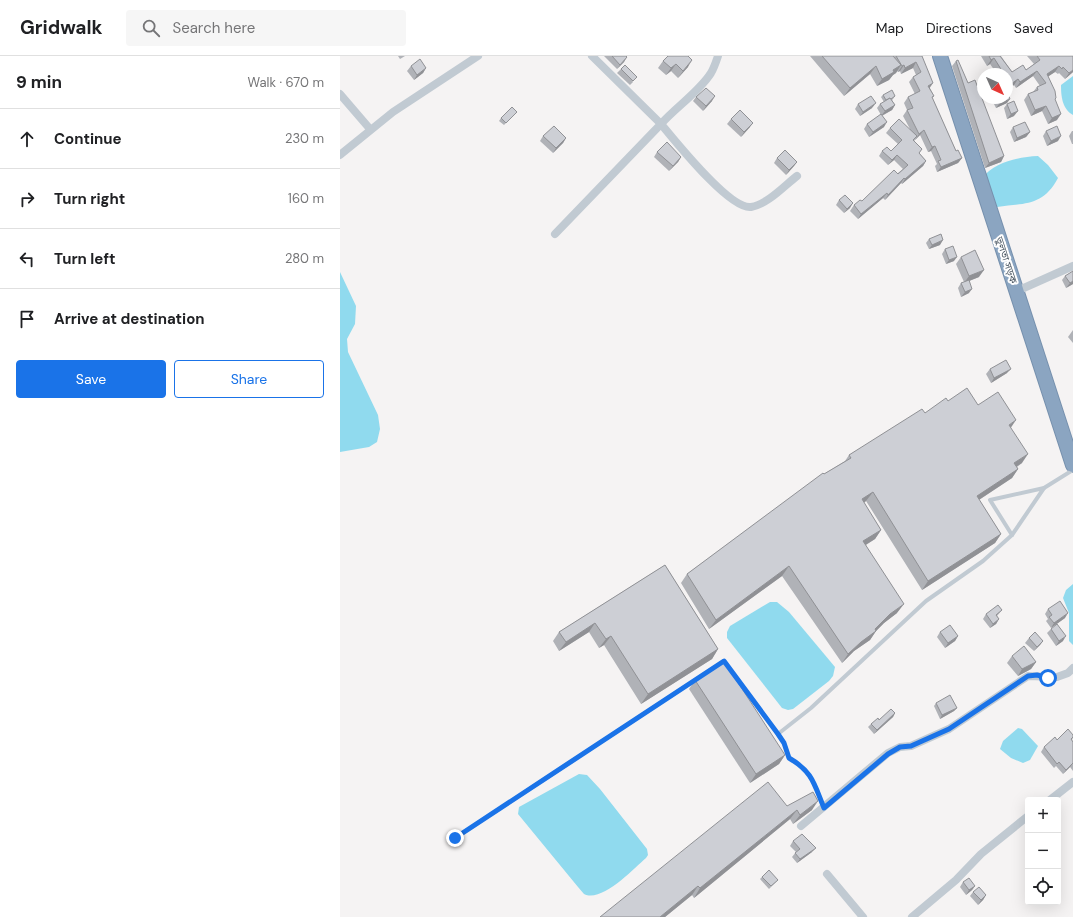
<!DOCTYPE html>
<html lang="en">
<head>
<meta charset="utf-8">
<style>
  :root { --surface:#fff; --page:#f6f6f6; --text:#202124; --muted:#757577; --line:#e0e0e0; --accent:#1a73e8 }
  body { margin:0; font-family:"DM Sans","Noto Sans Bengali",sans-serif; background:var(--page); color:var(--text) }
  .controls { position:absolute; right:12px; bottom:12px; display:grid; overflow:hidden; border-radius:4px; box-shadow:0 4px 16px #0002 }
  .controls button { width:36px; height:36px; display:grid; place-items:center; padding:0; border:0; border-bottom:1px solid var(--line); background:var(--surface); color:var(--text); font:20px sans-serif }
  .compass { position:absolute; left:637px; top:12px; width:36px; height:36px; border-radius:50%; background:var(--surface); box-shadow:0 4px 16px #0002; rotate:135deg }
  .stop { position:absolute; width:12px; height:12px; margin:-9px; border:3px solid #1a73e8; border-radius:50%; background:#fff }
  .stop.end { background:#1a73e8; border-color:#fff; box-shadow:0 1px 4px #0008 }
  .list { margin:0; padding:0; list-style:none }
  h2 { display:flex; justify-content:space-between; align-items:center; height:52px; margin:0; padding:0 16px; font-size:17px }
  h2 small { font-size:13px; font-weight:400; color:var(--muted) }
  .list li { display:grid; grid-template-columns:26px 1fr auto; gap:12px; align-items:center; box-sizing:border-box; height:60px; padding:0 16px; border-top:1px solid var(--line) }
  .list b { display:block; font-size:15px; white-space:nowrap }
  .list em { font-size:13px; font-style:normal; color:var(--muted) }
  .actions { display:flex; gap:8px; padding:12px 16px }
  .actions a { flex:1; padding:9px 0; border:1px solid var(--accent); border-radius:4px; text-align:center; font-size:14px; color:var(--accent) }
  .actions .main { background:var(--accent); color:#fff }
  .icon { flex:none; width:22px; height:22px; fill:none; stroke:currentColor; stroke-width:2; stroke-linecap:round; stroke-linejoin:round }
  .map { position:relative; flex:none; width:733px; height:861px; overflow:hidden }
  header { display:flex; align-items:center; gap:24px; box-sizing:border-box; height:56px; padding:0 20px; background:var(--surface); border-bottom:1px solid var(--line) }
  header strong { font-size:19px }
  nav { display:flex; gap:22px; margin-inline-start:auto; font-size:14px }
  .search { width:280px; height:36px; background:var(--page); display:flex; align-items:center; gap:10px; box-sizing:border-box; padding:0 14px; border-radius:4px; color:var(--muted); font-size:15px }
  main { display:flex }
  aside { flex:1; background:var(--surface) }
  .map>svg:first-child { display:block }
</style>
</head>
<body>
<header>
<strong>Gridwalk</strong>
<div class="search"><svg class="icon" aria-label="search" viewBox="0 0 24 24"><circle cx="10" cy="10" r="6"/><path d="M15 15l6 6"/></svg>Search here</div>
<nav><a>Map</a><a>Directions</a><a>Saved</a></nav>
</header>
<main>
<aside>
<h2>9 min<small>Walk · 670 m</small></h2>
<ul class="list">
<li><svg class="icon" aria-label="ahead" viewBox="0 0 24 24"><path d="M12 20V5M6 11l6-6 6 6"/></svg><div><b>Continue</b></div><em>230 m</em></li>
<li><svg class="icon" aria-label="right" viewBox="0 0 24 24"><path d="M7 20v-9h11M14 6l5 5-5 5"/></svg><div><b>Turn right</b></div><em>160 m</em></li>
<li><svg class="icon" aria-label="left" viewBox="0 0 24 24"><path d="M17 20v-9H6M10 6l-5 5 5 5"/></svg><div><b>Turn left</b></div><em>280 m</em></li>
<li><svg class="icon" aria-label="arrive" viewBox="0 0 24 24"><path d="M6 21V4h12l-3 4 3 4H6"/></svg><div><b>Arrive at destination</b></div></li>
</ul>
<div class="actions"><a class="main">Save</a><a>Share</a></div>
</aside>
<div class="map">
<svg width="733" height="861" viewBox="0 0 733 861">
  <rect width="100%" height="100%" fill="#f5f3f3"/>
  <g fill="#90daee">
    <path d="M733,20V59C722,53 721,40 721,29Z"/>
    <path d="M698,100L708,109L718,122C703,150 686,147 657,151L652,147L642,122C655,106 678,101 698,100Z"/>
    <polygon points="0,216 16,250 15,268 7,283 8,296 38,359 40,373 37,386 29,391 0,396"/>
    <polygon points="733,528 733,589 729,585 729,557 723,542 726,534"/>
    <polygon points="430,546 437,546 449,556 495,611 493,620 489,625 453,653 448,654 442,652 387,582 387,576 390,570"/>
    <polygon points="678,672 682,673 698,690 690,704 683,707 671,702 660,693 663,685"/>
    <path d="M239,718L247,719L260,733L307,793L308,799L306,802C293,813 262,847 244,838C242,836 240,833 238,831L178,758L179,751Z"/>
  </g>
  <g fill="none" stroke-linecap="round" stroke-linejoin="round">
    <defs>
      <polyline id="highway" points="600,0 733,409"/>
    </defs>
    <use href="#highway" stroke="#7690ad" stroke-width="16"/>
    <g stroke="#c1cad2" stroke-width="4">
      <polyline points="672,479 650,444 704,432 733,414"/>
      <path d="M484,751C473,727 473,716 449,702L444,687L438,678L471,652L586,545L643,505L672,479L704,432"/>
      <polyline points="115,782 384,605 438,678"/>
    </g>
    <g stroke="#c1cad2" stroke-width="8">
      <path d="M378,0C376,6 374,12 371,17C359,36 336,51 321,68C336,86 390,154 411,151C428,148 444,130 457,120"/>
      <polyline points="0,38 30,73"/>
      <polyline points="0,99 53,56 138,0"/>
      <polyline points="215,178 321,68 252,0"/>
      <polyline points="677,235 733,210"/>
      <polyline points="710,744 733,726"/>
      <polyline points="461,770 548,697 560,691 571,690 609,673 688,620 717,621 728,617 733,612"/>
      <polyline points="487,818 523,861"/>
      <polyline points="572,861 616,824 641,798 688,760"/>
    </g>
    <use href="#highway" stroke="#8ba5c1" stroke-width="14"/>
  </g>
  <g fill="#b0b2b7">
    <polygon points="58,0 65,0 60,3"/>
    <polygon points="264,0 286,0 284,6 277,13"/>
    <polygon points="470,0 582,0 590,32 594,40 592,42 616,95 622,102 618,107 597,116 595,110 597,108 591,95 588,96 580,79 574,85 582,93 579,97 586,105 583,110 562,128 561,127 545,144 543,142 518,163 510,155 514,149 522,145 563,113 554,104 548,109 539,100 542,95 551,95 558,88 546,77 550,72 570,73 563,60 567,54 564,47 568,41 575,38 569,26 573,21 576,19 573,12 561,18 560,15 558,16 557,15 556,17 553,19 549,24 537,30 530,18 504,40"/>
    <polygon points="641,0 661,0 672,16 686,14 694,8 687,0 733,0 733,16 725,23 719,17 718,18 715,16 708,20 715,44 717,64 708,68 702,55 691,60 684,44 688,38 693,36 697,31 700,30 693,20 676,32 674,29 667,34 667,18 657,18 650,8 647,10"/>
    <polygon points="323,5 348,11 338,22 331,15 326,19 318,12"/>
    <polygon points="616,5 664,100 661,106 645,112 612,10"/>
    <polygon points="285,9 293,26 290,29 277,17"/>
    <polygon points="71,10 86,12 83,17 74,24 67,15"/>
    <polygon points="543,39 555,40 553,43 552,44 555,49 552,54 542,60 544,71 529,81 524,73 527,68 541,59 537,52 540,48 544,46 541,41"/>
    <polygon points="356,41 372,45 363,55 353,45"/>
    <polygon points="651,42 667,42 667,47 656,52"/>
    <polygon points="518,48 532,52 520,60 515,53"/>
    <polygon points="667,48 674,60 667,63 664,52"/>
    <polygon points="177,56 164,69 159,65 161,62"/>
    <polygon points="391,63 410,71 401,81 387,68"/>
    <polygon points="673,71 690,76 686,81 674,86 670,76"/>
    <polygon points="706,75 718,85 707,90 703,80"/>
    <polygon points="732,75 733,75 733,88 732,88 729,80"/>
    <polygon points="203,80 226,82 223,87 213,97 200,85"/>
    <polygon points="317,96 341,101 338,106 329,115 314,101"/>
    <polygon points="437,102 457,106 454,110 446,119 434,107"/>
    <polygon points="499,144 510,152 504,157 496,149"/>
    <polygon points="589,183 600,189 589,193 586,187"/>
    <polygon points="605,193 614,205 606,208 602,198"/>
    <polygon points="621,201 639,221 629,225 629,237 621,241 618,232 621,227 624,226 616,208"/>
    <polygon points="733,215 733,228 726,232 722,224 725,220"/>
    <polygon points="733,274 733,287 728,281"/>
    <polygon points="650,313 667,317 651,327 646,318"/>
    <polygon points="608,345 638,349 671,372 682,407 677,411 678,413 672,422 639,444 661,478 655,487 582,534 526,445 524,447 541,474 535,483 526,489 557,557 544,567 536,575 530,584 514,595 502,607 442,520 369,573 341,527 347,518 484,418 505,405 509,399 585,357"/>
    <polygon points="325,509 378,593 372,603 301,648 264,589 259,592 249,576 219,595 213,585 219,576"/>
    <polygon points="708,553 725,562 711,572 706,565 708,563 705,558"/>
    <polygon points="662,554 657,560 659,563 656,568 650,572 643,563 646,558"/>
    <polygon points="711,573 723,585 716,590 707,577"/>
    <polygon points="600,576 618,580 615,585 605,592 597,581"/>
    <polygon points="689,582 703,585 700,589 694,595 685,587"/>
    <polygon points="672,600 696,606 691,613 678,620 667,607"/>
    <polygon points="355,624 445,699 439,708 410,727 349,633"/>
    <polygon points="596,647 617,652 614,655 600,663 594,650"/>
    <polygon points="555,657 553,661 534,678 528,671 531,668"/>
    <polygon points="733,682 732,684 733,686 733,715 730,711 723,718 716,710 714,712 701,696 704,691 717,684"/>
    <polygon points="447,750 472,754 453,768 450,763 354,842 352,839 325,861 260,861"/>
    <polygon points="453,785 472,796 457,807 452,801 456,796 450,790"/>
    <polygon points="422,821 438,824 429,833 420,823"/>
    <polygon points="623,826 635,830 632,834 626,839 620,831"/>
    <polygon points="633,836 646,839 643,844 638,849 630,840"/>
  </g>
  <g fill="#909195">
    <polygon points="287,1 284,6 277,13 280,9"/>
    <polygon points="654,2 650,8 647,10 651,4"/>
    <polygon points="352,4 348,11 338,22 343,15"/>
    <polygon points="576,6 573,12 561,18 565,12"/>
    <polygon points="336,8 331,15 326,19 331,12"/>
    <polygon points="561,9 556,17 553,19 549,24 537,30 542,23 553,14"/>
    <polygon points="564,9 560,15 558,16 562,10"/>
    <polygon points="536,10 530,18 504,40 510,32"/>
    <polygon points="719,10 715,16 703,24 707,18"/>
    <polygon points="86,12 83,17 74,24 77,19"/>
    <polygon points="733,14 733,16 725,23 729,17"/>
    <polygon points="697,15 693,20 676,32 680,26"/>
    <polygon points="678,23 674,29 667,34 671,28"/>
    <polygon points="593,27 589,33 588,30"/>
    <polygon points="375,40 372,45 363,55 366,50"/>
    <polygon points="670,43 667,47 656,52 659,48"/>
    <polygon points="536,47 532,52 520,60 523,56"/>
    <polygon points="555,49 552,54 541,60 545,55"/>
    <polygon points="706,50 702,55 691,60 695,54"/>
    <polygon points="678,55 674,60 667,63 671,58"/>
    <polygon points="721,58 717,64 708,68 712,62"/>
    <polygon points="547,66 544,71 529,81 533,76"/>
    <polygon points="413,67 410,71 401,81 404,76"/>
    <polygon points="584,74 580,79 575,84 579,78"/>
    <polygon points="690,76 686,81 674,86 677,82"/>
    <polygon points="721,80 718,85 707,90 711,85"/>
    <polygon points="226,82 223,87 213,97 216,92"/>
    <polygon points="595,90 591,95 588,96 592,91"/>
    <polygon points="557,99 554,104 548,109 552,104"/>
    <polygon points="664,100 661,106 645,112 649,107"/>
    <polygon points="341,101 338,106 329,115 333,110"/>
    <polygon points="622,102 618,107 597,116 601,111"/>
    <polygon points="586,105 583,110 562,128 565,123"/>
    <polygon points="457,106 454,110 446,119 449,114"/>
    <polygon points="564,122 561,127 545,144 548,139"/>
    <polygon points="547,137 543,142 518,163 521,158"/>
    <polygon points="513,147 510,152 504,157 507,153"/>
    <polygon points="603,184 600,189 589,193 592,189"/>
    <polygon points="617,201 614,205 606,208 609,204"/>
    <polygon points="644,214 639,221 624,227 629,220"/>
    <polygon points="733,225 733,228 726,232 730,227"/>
    <polygon points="632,233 629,237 621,241 625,236"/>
    <polygon points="671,313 667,317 651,327 654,322"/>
    <polygon points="676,364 670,373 669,369"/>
    <polygon points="688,398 682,407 668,416 674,407"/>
    <polygon points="678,413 672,422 631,449 637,440"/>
    <polygon points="533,436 526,445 516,452 522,443"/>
    <polygon points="541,474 535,483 517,494 523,485"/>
    <polygon points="661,478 655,487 582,534 588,525"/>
    <polygon points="449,510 442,520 369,573 376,564"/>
    <polygon points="564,548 557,557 544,567 535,576 536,575 530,584 514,595 502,607 508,598 521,586 535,573 550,558"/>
    <polygon points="728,557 725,562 711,572 714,567"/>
    <polygon points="659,563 656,568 650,572 653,568"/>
    <polygon points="255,567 249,576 219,595 226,586"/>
    <polygon points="271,580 264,589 259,592 266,583"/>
    <polygon points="618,580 615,585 605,592 608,587"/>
    <polygon points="726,580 723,585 716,590 719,585"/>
    <polygon points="703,585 700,589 694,595 697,591"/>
    <polygon points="378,593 372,603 301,648 308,638"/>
    <polygon points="696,606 691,613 678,620 682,613"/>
    <polygon points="617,652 614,655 600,663 602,659"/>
    <polygon points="555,657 553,661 534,678 537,674"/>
    <polygon points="445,699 439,708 410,727 416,718"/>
    <polygon points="733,707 730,711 723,718 726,714"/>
    <polygon points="478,745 472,754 453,768 460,759"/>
    <polygon points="457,754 450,763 354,842 360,832"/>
    <polygon points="476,792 472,796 457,807 460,803"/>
    <polygon points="358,830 352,839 325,861 320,861"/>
    <polygon points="635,830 632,834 626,839 629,834"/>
    <polygon points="646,839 643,844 638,849 641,844"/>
  </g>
  <g fill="#cdcfd5" stroke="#909195">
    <polygon points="272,0 286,0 287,1 280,9"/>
    <polygon points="328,0 348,0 352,4 343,15 336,8 331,12 323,5"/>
    <polygon points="482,0 553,0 561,9 553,14 554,16 542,23 536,10 510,32"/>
    <polygon points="556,0 582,0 593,27 588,30 594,40 592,41 616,95 618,94 622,102 601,111 598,105 601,104 595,90 592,91 584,74 579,78 567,54 573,52 568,41 580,35 573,21 581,16 576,6 565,12 564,9 562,10"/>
    <polygon points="649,0 660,0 672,16 683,9 686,14 700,4 697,0 733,0 733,14 729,17 723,11 722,13 719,10 707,18 715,35 716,42 715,43 721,58 712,62 706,50 695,54 688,38 698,34 697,31 706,27 697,15 680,26 678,23 671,28 667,22 667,18 664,18 654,2 651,4"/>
    <polygon points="80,3 86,12 77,19 71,10"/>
    <polygon points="618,4 628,27 635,24 664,100 649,107 616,5"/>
    <polygon points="285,9 297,21 293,25 281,13"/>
    <polygon points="366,32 375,40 366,50 356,41"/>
    <polygon points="552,34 555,40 551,43 550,42 546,44 543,39"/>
    <polygon points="667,36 670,43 659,48 656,42 667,42"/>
    <polygon points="531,40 536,47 523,56 518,48"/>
    <polygon points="550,42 555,49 545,55 540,48"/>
    <polygon points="674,45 678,55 671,58 667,48"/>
    <polygon points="172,51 177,56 166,67 161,62"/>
    <polygon points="400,54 413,67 404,76 391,63"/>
    <polygon points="541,58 547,66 533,76 527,68"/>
    <polygon points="559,63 577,80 573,84 582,93 579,97 586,105 565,123 564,122 548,139 547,137 521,158 514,149 520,144 522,145 554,114 558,118 568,109 557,99 552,104 542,95 547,91 551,95 562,84 550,72"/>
    <polygon points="685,66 690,76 677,82 673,71"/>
    <polygon points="214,70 226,82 216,92 203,80"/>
    <polygon points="717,70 721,80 711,85 706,75"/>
    <polygon points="327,86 341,101 333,110 317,96"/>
    <polygon points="445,94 457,106 449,114 437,102"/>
    <polygon points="505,139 513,147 507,153 499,144"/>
    <polygon points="601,178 603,184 592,189 589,183"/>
    <polygon points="613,190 617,201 609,204 605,193"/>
    <polygon points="635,194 644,214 629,220 621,201"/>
    <polygon points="733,215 733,225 730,227 725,220"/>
    <polygon points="629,224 632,233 625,236 621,227"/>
    <polygon points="666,304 671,313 654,322 650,313"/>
    <polygon points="627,332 638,349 658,336 676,364 669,369 688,398 674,407 678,413 637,440 661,478 588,525 533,436 522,443 541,474 523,485 564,548 550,558 535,573 536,575 521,586 508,598 449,510 376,564 347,518 483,417 484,418 511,402 509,399 582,353 585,357 606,342 608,345"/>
    <polygon points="325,509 378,593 308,638 271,580 266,583 255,567 226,586 219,576"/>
    <polygon points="720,545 728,557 714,567 709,561 712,559 708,553"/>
    <polygon points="658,549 662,554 656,559 659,563 653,568 646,558"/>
    <polygon points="717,568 726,580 719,585 711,573"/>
    <polygon points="610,569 618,580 608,587 600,576"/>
    <polygon points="695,576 703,585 697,591 689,582"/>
    <polygon points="684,590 696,606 682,613 672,600"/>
    <polygon points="384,605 445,699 416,718 355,624"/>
    <polygon points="610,639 617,652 602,659 596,647"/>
    <polygon points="551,653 555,657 537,674 531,668 538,662 539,664"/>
    <polygon points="728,673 733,679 733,681 731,683 733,686 733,708 733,707 726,714 719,706 717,708 704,691 715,681 717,684"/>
    <polygon points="428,726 447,750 473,736 478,745 460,759 457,754 360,832 358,830 320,861 260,861"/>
    <polygon points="462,778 476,792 460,803 455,797 460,793 453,785"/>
    <polygon points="429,814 438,824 431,830 422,821"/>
    <polygon points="629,822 635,830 629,834 623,826"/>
    <polygon points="639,831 646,839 641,844 633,836"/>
  </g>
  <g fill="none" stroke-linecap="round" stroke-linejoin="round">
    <path stroke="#1a73e8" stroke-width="5" d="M115,782L384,605L438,678L444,687L449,702C473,716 474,728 484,752L548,698L560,691L571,690L609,673L688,620L697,619L708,622"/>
  </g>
  <g text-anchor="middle" stroke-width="4" stroke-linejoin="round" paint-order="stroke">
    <g font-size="10" fill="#4a5661" stroke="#fff">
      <text transform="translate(667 204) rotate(72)" y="4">ভুলতা সড়ক</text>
    </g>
  </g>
</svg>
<div class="controls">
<button>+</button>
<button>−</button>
<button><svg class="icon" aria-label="locate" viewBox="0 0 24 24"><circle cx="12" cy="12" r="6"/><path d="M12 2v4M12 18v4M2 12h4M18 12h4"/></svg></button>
</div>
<svg class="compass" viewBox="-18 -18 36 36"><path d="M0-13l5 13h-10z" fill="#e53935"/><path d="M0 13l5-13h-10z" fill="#757577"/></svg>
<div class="stop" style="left:708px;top:622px"></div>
<div class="stop end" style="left:115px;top:782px"></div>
</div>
</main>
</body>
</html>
